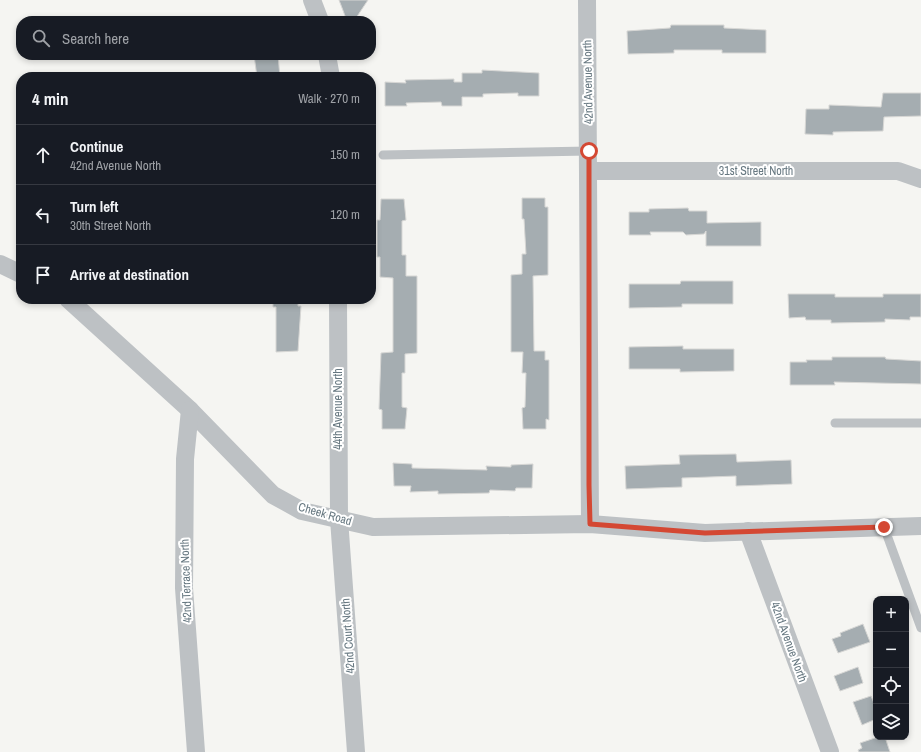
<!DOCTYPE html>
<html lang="en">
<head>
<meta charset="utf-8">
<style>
  :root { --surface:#171b24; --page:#242831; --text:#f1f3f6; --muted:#9ea1a6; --line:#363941 }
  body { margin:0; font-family:"Archivo Narrow",sans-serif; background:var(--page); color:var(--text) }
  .controls { position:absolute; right:12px; bottom:12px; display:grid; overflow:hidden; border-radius:8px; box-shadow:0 2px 6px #0003 }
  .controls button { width:36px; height:36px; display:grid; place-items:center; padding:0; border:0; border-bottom:1px solid var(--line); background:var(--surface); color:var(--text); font:20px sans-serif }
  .stop { position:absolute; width:12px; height:12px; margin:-9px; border:3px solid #d44833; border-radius:50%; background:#fff }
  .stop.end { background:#d44833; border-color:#fff; box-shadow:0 1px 4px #0008 }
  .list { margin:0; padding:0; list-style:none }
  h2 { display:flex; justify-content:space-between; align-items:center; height:52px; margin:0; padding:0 16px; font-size:17px }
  h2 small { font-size:13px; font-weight:400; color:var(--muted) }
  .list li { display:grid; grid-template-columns:26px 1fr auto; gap:12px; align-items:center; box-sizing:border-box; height:60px; padding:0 16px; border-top:1px solid var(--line) }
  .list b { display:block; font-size:15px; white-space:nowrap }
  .list p { margin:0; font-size:13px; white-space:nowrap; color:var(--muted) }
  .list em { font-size:13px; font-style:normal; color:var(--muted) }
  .icon { flex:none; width:22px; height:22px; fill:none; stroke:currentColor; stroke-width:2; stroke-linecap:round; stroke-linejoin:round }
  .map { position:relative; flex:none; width:921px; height:752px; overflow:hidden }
  .search { position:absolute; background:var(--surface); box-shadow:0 2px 6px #0003; left:16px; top:16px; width:360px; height:44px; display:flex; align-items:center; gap:10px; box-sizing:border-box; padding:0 14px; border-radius:16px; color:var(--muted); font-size:15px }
  .panel { position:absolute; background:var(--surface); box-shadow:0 2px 6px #0003; left:16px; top:72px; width:360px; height:232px; border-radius:16px }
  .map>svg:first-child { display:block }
</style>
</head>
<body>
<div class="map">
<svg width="921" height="752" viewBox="0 0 921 752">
  <rect width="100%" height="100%" fill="#f5f5f2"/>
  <g fill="#a5adb1" stroke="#d7d7d5">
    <polygon points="339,0 368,0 354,21 347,21"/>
    <polygon points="671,25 724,25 724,28 766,30 766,53 722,53 722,50 674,50 674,53 628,54 627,31 670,28"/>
    <polygon points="254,55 278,55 280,77 257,77"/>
    <polygon points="482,70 539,73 539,96 518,96 518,93 483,94 483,97 462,97 462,106 442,106 441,102 406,103 407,106 385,106 385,82 406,83 405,80 454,79 454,82 462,82 462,73 482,73"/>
    <polygon points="883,93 921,93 921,116 884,117 883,131 833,132 833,135 805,134 806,109 829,109 829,105 881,107"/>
    <polygon points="522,198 545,198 545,207 548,207 548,275 533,276 534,351 545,351 545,360 549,360 549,420 546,419 546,429 523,429 522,408 525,407 526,373 522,373 523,352 511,352 511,275 522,274 522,254 526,254 524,219 522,219"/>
    <polygon points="381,199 404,199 406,220 402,221 402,255 406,255 406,276 417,276 417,353 405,354 405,373 402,373 402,407 407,408 405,429 382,429 382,410 379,409 381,353 393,352 393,278 380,277 380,257 377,257 377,220 380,220"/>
    <polygon points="688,208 689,211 707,211 707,223 761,222 761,246 706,246 706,231 704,234 686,235 683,232 650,232 651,235 629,235 629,212 649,212 649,209"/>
    <polygon points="681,281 733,281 733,304 682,304 682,307 629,308 629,284 680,284"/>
    <polygon points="788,294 835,294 835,297 883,297 883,294 921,294 921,317 910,317 910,320 885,319 885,322 831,323 831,320 806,320 805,317 789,318"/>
    <polygon points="273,299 298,299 298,306 301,306 298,351 276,352 276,307 273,307"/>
    <polygon points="683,346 683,349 734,349 734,371 680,372 680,369 629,369 629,347"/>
    <polygon points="832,357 885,357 886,359 921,361 921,384 834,382 835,385 790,385 790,362 807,362 806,360 832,360"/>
    <polygon points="736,454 737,462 791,460 792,484 736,486 736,476 682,478 682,487 626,489 625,466 680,464 679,455"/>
    <polygon points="393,463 412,464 412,468 487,470 486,466 511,467 511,465 533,464 532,488 516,488 515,491 490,490 489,493 438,494 438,491 410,492 411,486 394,486"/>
    <polygon points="863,624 870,642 838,653 832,639 841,636 840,633"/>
    <polygon points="858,667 863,683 840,691 834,676"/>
    <polygon points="871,696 876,708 876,719 862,725 853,702"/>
    <polygon points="878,737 885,737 890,752 859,752 858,750 862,748 860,743"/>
  </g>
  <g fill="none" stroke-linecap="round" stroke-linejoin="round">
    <g stroke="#bdc1c4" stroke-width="9">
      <polyline points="383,155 589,151"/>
      <polyline points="835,423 921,423"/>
      <polyline points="884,527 921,628"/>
    </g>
    <g stroke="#bdc1c4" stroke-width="18">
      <polyline points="312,0 320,21"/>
      <polyline points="587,0 590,524"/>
      <polyline points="327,55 331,77"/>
      <polyline points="589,171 898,171 921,179"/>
      <polyline points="0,264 21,274"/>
      <polyline points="68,299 190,410 273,495 302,511 373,527 590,524 705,533 921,526"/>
      <polyline points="338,299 339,519 356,752"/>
      <polyline points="190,410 185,459 184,588 196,752"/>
      <polyline points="748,531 830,752"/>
    </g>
  </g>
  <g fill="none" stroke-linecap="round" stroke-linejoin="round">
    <polyline stroke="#d44833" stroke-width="5" points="589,151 589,485 590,524 705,533 884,527"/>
  </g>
  <g text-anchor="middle" stroke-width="4" stroke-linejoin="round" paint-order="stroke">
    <g font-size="12" fill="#677881" stroke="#fff">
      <text transform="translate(588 82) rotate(-91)" y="4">42nd Avenue North</text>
      <text x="756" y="175">31st Street North</text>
      <text transform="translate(338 409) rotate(-90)" y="4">44th Avenue North</text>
      <text transform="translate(325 514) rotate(16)" y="4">Cheek Road</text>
      <text transform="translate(186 581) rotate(-92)" y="4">42nd Terrace North</text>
      <text transform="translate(348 636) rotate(-94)" y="4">42nd Court North</text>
      <text transform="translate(789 642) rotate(70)" y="4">42nd Avenue North</text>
    </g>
  </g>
</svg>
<div class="controls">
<button>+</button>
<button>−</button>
<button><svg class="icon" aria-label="locate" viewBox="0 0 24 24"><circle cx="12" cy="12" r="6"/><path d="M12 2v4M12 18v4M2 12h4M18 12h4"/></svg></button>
<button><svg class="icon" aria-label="layers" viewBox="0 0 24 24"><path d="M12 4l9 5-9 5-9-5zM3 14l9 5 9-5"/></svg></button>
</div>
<div class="stop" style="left:589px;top:151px"></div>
<div class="stop end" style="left:884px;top:527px"></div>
<div class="search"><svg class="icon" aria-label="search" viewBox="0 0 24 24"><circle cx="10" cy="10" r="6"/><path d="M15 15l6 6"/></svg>Search here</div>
<section class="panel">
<h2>4 min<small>Walk · 270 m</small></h2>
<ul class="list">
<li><svg class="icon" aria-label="ahead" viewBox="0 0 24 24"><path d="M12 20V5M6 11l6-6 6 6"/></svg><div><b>Continue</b><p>42nd Avenue North</p></div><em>150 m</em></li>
<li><svg class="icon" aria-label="left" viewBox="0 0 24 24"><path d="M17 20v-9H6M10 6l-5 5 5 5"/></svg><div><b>Turn left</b><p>30th Street North</p></div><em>120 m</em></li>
<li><svg class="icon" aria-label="arrive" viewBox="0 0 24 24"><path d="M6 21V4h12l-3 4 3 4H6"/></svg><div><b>Arrive at destination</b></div></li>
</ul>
</section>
</div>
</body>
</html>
